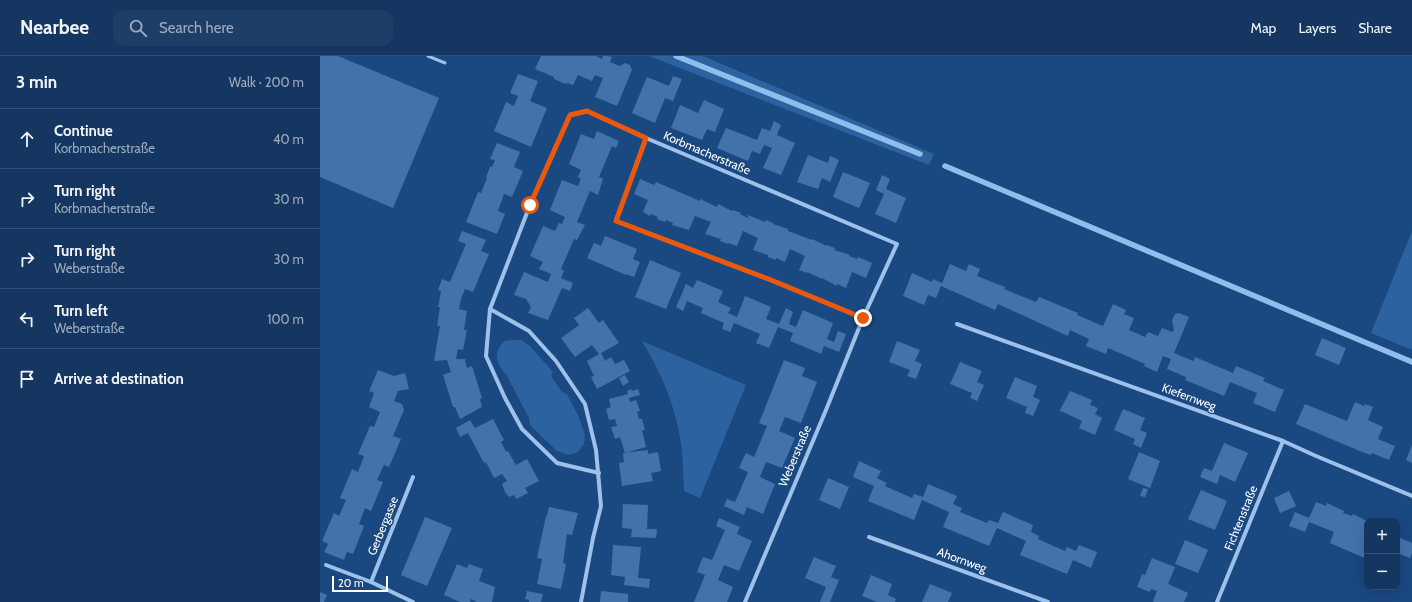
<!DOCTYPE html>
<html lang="en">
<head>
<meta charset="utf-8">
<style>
  :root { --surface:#143661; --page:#1d3e67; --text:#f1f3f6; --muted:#9dabbd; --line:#335076 }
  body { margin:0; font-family:Cabin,sans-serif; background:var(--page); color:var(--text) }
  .controls { position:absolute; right:12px; bottom:12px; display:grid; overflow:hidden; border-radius:8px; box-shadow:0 4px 16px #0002 }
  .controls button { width:36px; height:36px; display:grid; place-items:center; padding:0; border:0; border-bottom:1px solid var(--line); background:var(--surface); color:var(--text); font:20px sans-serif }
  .scale { position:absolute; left:12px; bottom:10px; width:56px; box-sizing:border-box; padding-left:4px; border:2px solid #fff; border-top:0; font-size:11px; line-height:14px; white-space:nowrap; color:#fff; -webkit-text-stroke:3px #1a4881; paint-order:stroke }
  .stop { position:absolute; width:12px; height:12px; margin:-9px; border:3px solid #ea580c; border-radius:50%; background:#fff }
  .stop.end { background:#ea580c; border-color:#fff; box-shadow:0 1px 4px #0008 }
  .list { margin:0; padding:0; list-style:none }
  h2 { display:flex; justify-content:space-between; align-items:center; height:52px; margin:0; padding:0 16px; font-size:17px }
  h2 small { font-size:13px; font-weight:400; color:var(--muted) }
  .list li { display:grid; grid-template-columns:26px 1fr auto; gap:12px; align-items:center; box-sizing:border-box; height:60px; padding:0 16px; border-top:1px solid var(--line) }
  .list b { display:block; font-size:15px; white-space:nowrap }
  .list p { margin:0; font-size:13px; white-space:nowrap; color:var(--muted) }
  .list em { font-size:13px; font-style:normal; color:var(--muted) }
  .icon { flex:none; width:22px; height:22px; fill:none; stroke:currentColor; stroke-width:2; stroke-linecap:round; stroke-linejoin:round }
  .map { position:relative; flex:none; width:1092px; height:546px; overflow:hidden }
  header { display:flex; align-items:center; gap:24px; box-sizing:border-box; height:56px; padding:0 20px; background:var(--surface); border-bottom:1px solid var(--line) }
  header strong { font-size:19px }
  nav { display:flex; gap:22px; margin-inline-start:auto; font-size:14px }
  .search { width:280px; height:36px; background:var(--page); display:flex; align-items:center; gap:10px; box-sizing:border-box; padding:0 14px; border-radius:12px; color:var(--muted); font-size:15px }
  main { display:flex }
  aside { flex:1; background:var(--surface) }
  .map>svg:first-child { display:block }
</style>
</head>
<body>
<header>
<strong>Nearbee</strong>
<div class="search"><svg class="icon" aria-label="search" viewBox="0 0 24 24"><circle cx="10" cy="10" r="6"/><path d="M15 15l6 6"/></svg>Search here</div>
<nav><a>Map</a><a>Layers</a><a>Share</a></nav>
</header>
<main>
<aside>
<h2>3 min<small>Walk · 200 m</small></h2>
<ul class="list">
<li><svg class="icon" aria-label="ahead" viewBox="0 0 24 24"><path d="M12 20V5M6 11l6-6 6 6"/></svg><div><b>Continue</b><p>Korbmacherstraße</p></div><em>40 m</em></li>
<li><svg class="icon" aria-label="right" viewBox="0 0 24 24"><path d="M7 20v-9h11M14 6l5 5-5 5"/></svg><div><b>Turn right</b><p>Korbmacherstraße</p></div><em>30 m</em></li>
<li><svg class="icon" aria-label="right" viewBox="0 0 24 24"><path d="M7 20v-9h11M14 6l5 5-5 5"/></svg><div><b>Turn right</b><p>Weberstraße</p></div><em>30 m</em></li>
<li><svg class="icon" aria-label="left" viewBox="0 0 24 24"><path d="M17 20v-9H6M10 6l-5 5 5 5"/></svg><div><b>Turn left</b><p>Weberstraße</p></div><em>100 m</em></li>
<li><svg class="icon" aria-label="arrive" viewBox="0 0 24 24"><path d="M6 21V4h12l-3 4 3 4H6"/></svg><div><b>Arrive at destination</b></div></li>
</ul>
</aside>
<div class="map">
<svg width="1092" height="546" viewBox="0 0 1092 546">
  <rect width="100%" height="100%" fill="#1a4881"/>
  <g fill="#2d62a0">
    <polygon points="329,0 383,0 614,98 609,109"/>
    <polygon points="1092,175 1092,294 1051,277"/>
    <polygon points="192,284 201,284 210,290 233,316 231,320 242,336 247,338 258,359 265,379 264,388 258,396 249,399 237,395 222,381 210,369 209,362 187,320 180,311 177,304 177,296 180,290 184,285"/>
    <path d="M322,285L426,329L380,442L364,435C363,422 363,408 362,395C358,356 342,318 322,285Z"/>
  </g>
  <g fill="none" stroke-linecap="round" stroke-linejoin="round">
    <g stroke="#91bded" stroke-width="5.5">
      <polyline points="356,0 600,98"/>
      <polyline points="625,110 1092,306"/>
    </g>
  </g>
  <g fill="#4372ab">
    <polygon points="0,0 18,0 119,42 73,152 0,121"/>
    <polygon points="221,0 276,0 282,3 283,0 288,0 292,1 290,6 300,10 305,7 310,9 312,14 297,50 275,41 283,22 275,19 272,25 258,19 253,29 247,27 246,28 234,23 234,21 215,13"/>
    <polygon points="198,18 218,25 210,45 227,52 211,91 174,75 186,46 194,50 198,40 190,37"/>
    <polygon points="353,20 362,23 353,45 345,42 335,67 312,57 327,21 349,30"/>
    <polygon points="384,44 404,53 395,76 387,73 382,84 351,72 360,49 378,57"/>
    <polygon points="454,65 461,69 457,79 475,87 461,119 443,112 452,92 444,89 440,98 432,95 428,105 397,92 406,72 437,84 442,72 450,75"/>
    <polygon points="277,75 299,85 296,92 292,90 279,121 283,123 278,139 270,135 257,166 265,169 257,184 254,183 241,213 244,215 241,222 253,227 250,235 242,232 228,264 208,257 211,251 206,243 194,239 204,216 228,226 231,218 219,213 223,206 210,200 223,170 235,175 239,167 242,168 245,161 230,154 242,124 258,130 261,123 258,121 261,114 249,108 261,78 274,83"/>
    <polygon points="177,87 200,96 194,111 203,115 192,141 184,138 178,155 185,158 177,178 146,166 158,136 161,137 167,122 166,121 170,111 172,111 175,104 170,103"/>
    <polygon points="488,99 508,107 510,100 519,104 510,126 502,122 498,133 477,126"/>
    <polygon points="523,116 550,127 539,152 513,141"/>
    <polygon points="562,119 570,123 566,133 586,142 576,167 555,158 564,138 556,134"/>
    <polygon points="320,123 334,129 336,126 380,145 382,141 382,144 397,151 398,148 412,155 413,154 421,157 420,158 428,162 428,159 445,166 446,164 453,167 453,168 468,173 468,175 492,184 492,183 507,190 507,189 515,192 514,194 530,199 529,200 537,203 538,201 552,207 546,222 532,216 526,232 517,228 517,230 502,222 502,223 487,216 487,217 479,214 485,200 470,193 465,206 456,202 456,204 448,201 448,199 433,194 438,182 423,175 417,190 408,187 408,188 400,185 401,183 385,178 391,166 375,160 369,174 352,169 353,167 346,164 345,166 337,163 338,161 331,158 330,160 323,156 328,144 314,138"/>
    <polygon points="142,175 166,184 161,195 169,198 153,236 145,233 141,243 139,253 147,255 144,274 147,274 143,294 138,293 136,303 145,303 147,312 152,310 162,342 160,343 162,351 140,363 135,351 133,351 123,319 131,316 127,304 114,305 120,270 117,270 120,251 118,251 121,235 118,234 122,223 130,226 146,188 138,185"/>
    <polygon points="285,180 317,193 313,203 320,206 314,221 306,218 306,219 267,202 274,187 281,190"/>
    <polygon points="330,204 361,217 346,253 315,241"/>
    <polygon points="630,208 646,215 649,208 660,213 657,220 685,231 684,233 716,246 719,241 758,257 757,259 783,270 793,248 806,254 804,258 814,262 809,274 825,281 828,276 838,280 842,272 852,276 854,274 852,264 855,258 859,257 869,261 854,297 873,305 875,301 913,317 916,310 945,322 943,325 964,334 955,356 933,347 937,337 910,326 904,340 865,324 866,321 847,313 851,303 843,300 837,316 824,310 825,308 788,292 786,298 766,290 769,283 750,274 748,280 678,248 675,254 621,230 616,242 608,239 604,249 583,240 592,217 612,226 613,223 622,227"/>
    <polygon points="377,224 403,235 398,246 411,252 408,257 417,261 425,240 451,251 446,263 459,268 466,252 473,256 469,268 476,271 483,254 513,267 507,283 514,286 518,275 526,278 519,296 504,290 501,298 485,291 470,285 473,277 458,271 449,292 436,287 440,278 414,267 410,276 402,273 404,267 381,257 383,252 367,245 363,255 356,251 366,228 373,232"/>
    <polygon points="268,252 279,267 283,264 299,287 281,297 285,305 291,301 295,308 304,304 310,315 277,333 271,321 274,320 267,305 279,298 272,289 255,301 241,282 259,269 254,262"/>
    <polygon points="1002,282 1026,292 1019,309 995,299"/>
    <polygon points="577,285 600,294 595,305 602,308 596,323 587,320 590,314 569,306"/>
    <polygon points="464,304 485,312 482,320 497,326 481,367 465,361 459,375 475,382 462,412 446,406 440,421 455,428 443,458 427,451 424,459 404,450 407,443 415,446 428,416 419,412 422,405 426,397 434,401 447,370 439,367"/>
    <polygon points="640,306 662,315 657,326 664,329 657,345 650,342 652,337 630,328"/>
    <polygon points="58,314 74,320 85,317 89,333 78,335 74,345 82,348 84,354 73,380 81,383 69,411 64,409 57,424 63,426 51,455 45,452 39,468 44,470 33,498 27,496 24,504 4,496 8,488 2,485 14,457 19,460 26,444 20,442 32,413 38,416 44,400 38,398 50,370 54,371 60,356 49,351 54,337 49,335"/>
    <polygon points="305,319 309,326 303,330 299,322"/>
    <polygon points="695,321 717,330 713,341 720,344 713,360 705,357 707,351 686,342"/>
    <polygon points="311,333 312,335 318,333 320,339 309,342 310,346 316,344 320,355 317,356 319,363 322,363 325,374 322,374 326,391 305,397 300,381 295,383 291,371 297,370 295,363 289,364 286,353 291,351 289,343 308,338 307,335"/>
    <polygon points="750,335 772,344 770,349 778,352 775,358 782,362 775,379 759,372 762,365 741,355 739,356"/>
    <polygon points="1035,346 1044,350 1045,348 1053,351 1048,364 1063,371 1058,383 1075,390 1069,404 1052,397 1051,399 1042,396 976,368 985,348 1027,365"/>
    <polygon points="803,353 825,362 820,374 827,377 821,392 813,388 815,383 794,374"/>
    <polygon points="173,363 184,384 181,386 186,396 188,395 196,409 207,403 219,425 205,432 208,437 196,443 194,439 189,441 185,436 182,428 187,425 182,418 174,422 166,406 164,407 148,377 140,381 136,372 150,364 155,372"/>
    <polygon points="904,387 928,397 915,426 900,419 897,428 880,421 884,412 892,415"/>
    <polygon points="1092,389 1092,407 1086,404"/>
    <polygon points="328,394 328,398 338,396 341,415 331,417 333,425 302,430 299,407 304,406 303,397"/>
    <polygon points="819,396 840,405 830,432 808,423"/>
    <polygon points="539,405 561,415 557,422 567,427 565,430 592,442 594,438 603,441 608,428 637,440 633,448 642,452 640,456 667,467 669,464 678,467 683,456 713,469 711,476 719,480 718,483 731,489 745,495 747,491 756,495 759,489 777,496 771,512 753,504 747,518 700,499 706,485 677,472 669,490 623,471 629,456 602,444 594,464 548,445 554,430 533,421"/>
    <polygon points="508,422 529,431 520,453 499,444"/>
    <polygon points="823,432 828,433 825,441 820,440"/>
    <polygon points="881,434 907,445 895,474 868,463"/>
    <polygon points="969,435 976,450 960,457 954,442"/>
    <polygon points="996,446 1006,450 1007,447 1024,455 1023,457 1032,460 1033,458 1047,465 1047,503 1010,487 1014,476 989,466 985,476 969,470 975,456 989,462"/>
    <polygon points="303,448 328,449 327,473 337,473 336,482 311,481 312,473 302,472"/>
    <polygon points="229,451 258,457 252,479 247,478 243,507 246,508 241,533 217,528 222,503 217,502 226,460 227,460"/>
    <polygon points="105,461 132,472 107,530 81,519"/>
    <polygon points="399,462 420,471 417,478 432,485 419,515 404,509 398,524 413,531 407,546 374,546 385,519 377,516 380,508 383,501 392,504 405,474 396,470"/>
    <polygon points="1080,482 1092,487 1092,497 1090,502 1077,497 1077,490"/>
    <polygon points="865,484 888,494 878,517 855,508"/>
    <polygon points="293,489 321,491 318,522 330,523 329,532 304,529 305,521 291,519"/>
    <polygon points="494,501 516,510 511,521 519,524 510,546 500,546 506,531 485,522"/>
    <polygon points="832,502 855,511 848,528 868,537 864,546 834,546 833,545 837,535 831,533 830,536 817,531 822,518 825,519"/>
    <polygon points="137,508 147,512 149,508 163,513 159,525 175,531 172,546 157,546 151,543 150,546 140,546 124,539"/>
    <polygon points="551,519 572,528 568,539 576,543 575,546 557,546 542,540"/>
    <polygon points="610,528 632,537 628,546 602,546"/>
    <polygon points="207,535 223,538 221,546 209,546 209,544 205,543"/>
    <polygon points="281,535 308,538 308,546 280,546"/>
    <polygon points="0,536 7,539 4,546 0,546"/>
  </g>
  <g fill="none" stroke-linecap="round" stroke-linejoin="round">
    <polyline stroke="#9ec1ea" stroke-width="3" points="108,0 125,7"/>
    <g stroke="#9ec1ea" stroke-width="4">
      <polyline points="326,82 296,165 451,224 543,262"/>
      <polyline points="170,253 166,300 185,342 202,373 237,407 279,417"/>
      <polyline points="637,268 963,385 996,400 1092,440"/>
      <polyline points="549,481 728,546"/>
      <polyline points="6,509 51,526"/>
      <polyline points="93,546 51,526 93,421"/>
      <polyline points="261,546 273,482 281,450 276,394 265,348 236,305 209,275 170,253 210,149 250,59 267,55 326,82 577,188 543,262 506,354 425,546"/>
      <polyline points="897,546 963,385"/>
    </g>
  </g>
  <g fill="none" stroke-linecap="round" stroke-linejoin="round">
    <polyline stroke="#ea580c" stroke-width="5" points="210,149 250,59 267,55 326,82 296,165 451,224 543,262"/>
  </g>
  <g text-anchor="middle" stroke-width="3" stroke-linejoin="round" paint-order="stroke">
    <g font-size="12" fill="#fff" stroke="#1a4881">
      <text transform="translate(387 97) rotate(23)" y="4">Korbmacherstraße</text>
      <text transform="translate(869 341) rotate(20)" y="4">Kiefernweg</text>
      <text transform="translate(475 400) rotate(-67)" y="4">Weberstraße</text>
      <text transform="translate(921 462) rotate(-68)" y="4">Fichtenstraße</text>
      <text transform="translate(63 470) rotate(-68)" y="4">Gerbergasse</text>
      <text transform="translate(642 504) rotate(20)" y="4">Ahornweg</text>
    </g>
  </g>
</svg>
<div class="controls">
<button>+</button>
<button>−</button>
</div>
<div class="scale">20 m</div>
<div class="stop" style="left:210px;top:149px"></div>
<div class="stop end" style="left:543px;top:262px"></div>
</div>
</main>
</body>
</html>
